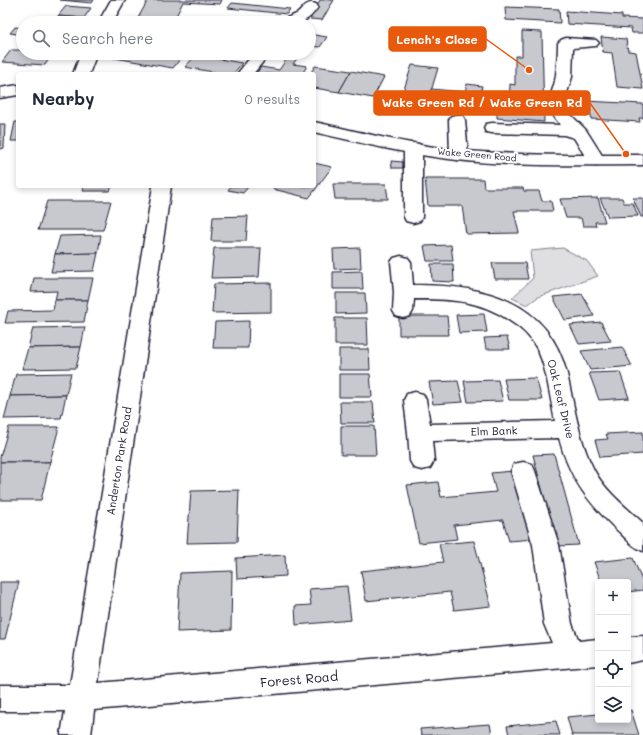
<!DOCTYPE html>
<html lang="en">
<head>
<meta charset="utf-8">
<style>
  :root { --surface:#fff; --page:#f2f2f3; --text:#1f2937; --muted:#747a83; --line:#e0e1e3 }
  body { margin:0; font-family:Mali,sans-serif; background:var(--page); color:var(--text) }
  .controls { position:absolute; right:12px; bottom:12px; display:grid; overflow:hidden; border-radius:4px; box-shadow:0 2px 6px #0003 }
  .controls button { width:36px; height:36px; display:grid; place-items:center; padding:0; border:0; border-bottom:1px solid var(--line); background:var(--surface); color:var(--text); font:20px sans-serif }
  .list { margin:0; padding:0; list-style:none }
  h2 { display:flex; justify-content:space-between; align-items:center; height:52px; margin:0; padding:0 16px; font-size:17px }
  h2 small { font-size:13px; font-weight:400; color:var(--muted) }
  .icon { flex:none; width:22px; height:22px; fill:none; stroke:currentColor; stroke-width:2; stroke-linecap:round; stroke-linejoin:round }
  .map { position:relative; flex:none; width:643px; height:735px; overflow:hidden }
  .search { position:absolute; background:var(--surface); box-shadow:0 2px 6px #0003; left:16px; top:16px; width:300px; height:44px; display:flex; align-items:center; gap:10px; box-sizing:border-box; padding:0 14px; border-radius:22px; color:var(--muted); font-size:15px }
  .panel { position:absolute; background:var(--surface); box-shadow:0 2px 6px #0003; left:16px; top:72px; width:300px; height:116px; border-radius:4px }
  .map>svg:first-child { display:block }
</style>
</head>
<body>
<div class="map">
<svg width="643" height="735" viewBox="0 0 643 735">
  <rect width="100%" height="100%" fill="#fff"/>
  <filter id="ink" filterUnits="userSpaceOnUse"><feTurbulence type="fractalNoise" baseFrequency=".025" numOctaves="2"/><feDisplacementMap in="SourceGraphic" scale="8" xChannelSelector="R" yChannelSelector="G"/><feConvolveMatrix kernelMatrix="1 2 1 2 8 2 1 2 1" color-interpolation-filters="sRGB"/></filter>
  <g filter="url(#ink)">
    <polygon fill="#dfdfe2" stroke="#80808e" points="563,248 587,261 598,276 538,297 527,305 512,298 533,278 530,251"/>
    <g fill="#c8c8cf" stroke="#22223b">
      <polygon points="60,0 94,0 92,3"/>
      <polygon points="148,0 222,0 220,4 183,2 174,20 138,18"/>
      <polygon points="320,0 334,0 322,20 310,19"/>
      <polygon points="232,3 290,9 287,14 228,8"/>
      <polygon points="66,6 91,8 84,18 58,16"/>
      <polygon points="505,7 559,9 560,23 506,20"/>
      <polygon points="566,11 622,15 622,18 643,19 643,33 632,33 631,28 567,24"/>
      <polygon points="58,16 84,18 80,23 54,23"/>
      <polygon points="15,27 23,28 23,35 10,33"/>
      <polygon points="522,31 542,32 544,122 497,118 497,105 509,106 510,84 515,85 515,56 522,56"/>
      <polygon points="309,34 327,37 320,47 309,46"/>
      <polygon points="601,37 626,39 628,51 636,52 643,89 617,87 612,53 603,52"/>
      <polygon points="11,50 23,50 23,53 53,53 45,65 2,62"/>
      <polygon points="113,53 185,53 173,68 109,57"/>
      <polygon points="291,53 301,53 293,64 307,66 302,74 256,74 261,67 279,70"/>
      <polygon points="196,55 242,63 233,74 224,74 185,67"/>
      <polygon points="412,65 438,68 426,108 399,104"/>
      <polygon points="315,66 351,71 339,92 314,88 314,74 310,74"/>
      <polygon points="351,71 384,77 373,98 339,92"/>
      <polygon points="467,84 482,86 477,113 426,108 431,89 465,92"/>
      <polygon points="566,100 643,104 643,118 639,118 640,122 591,119 591,114 567,112"/>
      <polygon points="15,122 18,122 18,141 11,141"/>
      <polygon points="0,124 5,124 4,148 0,149"/>
      <polygon points="391,161 403,162 403,168 392,168"/>
      <polygon points="314,163 332,167 309,198 273,189 275,186 314,186"/>
      <polygon points="425,179 483,179 484,188 523,188 524,191 539,191 542,201 551,201 553,211 514,211 519,233 466,234 462,206 428,206"/>
      <polygon points="333,184 386,184 388,199 335,199"/>
      <polygon points="84,186 112,186 110,191 83,191"/>
      <polygon points="231,186 249,186 243,193 228,190"/>
      <polygon points="598,198 605,222 595,222 596,226 583,226 581,218 566,218 560,199"/>
      <polygon points="600,198 622,198 624,203 633,203 638,216 608,217"/>
      <polygon points="633,198 643,198 643,217 641,217"/>
      <polygon points="47,201 111,201 103,230 38,230"/>
      <polygon points="248,216 246,241 211,241 213,217"/>
      <polygon points="101,235 98,253 55,254 60,236"/>
      <polygon points="451,245 453,261 427,261 424,246"/>
      <polygon points="214,248 261,248 259,277 211,278"/>
      <polygon points="360,248 361,268 334,269 333,249"/>
      <polygon points="98,253 94,271 51,272 55,254"/>
      <polygon points="492,263 525,263 528,279 495,279"/>
      <polygon points="431,264 453,264 454,282 432,281"/>
      <polygon points="362,271 363,289 333,289 333,272"/>
      <polygon points="34,278 93,278 88,300 55,300 57,291 31,292"/>
      <polygon points="271,283 271,312 212,313 214,284"/>
      <polygon points="336,293 365,293 366,313 336,314"/>
      <polygon points="582,294 594,316 565,320 553,297"/>
      <polygon points="55,300 88,300 84,322 5,323 8,311 53,310"/>
      <polygon points="484,314 487,332 459,333 456,315"/>
      <polygon points="399,316 447,316 449,335 399,335"/>
      <polygon points="335,318 367,318 368,345 335,345"/>
      <polygon points="249,321 248,348 213,348 215,322"/>
      <polygon points="601,322 611,341 579,344 570,325"/>
      <polygon points="85,327 81,347 28,348 33,328"/>
      <polygon points="507,337 510,349 486,349 484,338"/>
      <polygon points="81,347 76,368 22,369 28,348"/>
      <polygon points="622,347 632,366 590,370 581,351"/>
      <polygon points="339,349 369,349 370,370 339,370"/>
      <polygon points="620,372 629,398 599,400 589,373"/>
      <polygon points="71,373 66,395 10,396 16,374"/>
      <polygon points="339,374 370,374 372,397 339,397"/>
      <polygon points="536,378 542,400 509,400 504,379"/>
      <polygon points="498,380 503,401 468,402 464,381"/>
      <polygon points="458,381 463,402 433,404 429,382"/>
      <polygon points="66,395 61,418 4,419 10,396"/>
      <polygon points="340,402 373,402 375,423 341,423"/>
      <polygon points="341,426 374,426 376,455 341,455"/>
      <polygon points="9,427 59,427 50,462 0,462 0,457"/>
      <polygon points="643,432 643,454 600,457 595,440 608,439 606,434"/>
      <polygon points="554,454 579,545 557,546 533,455"/>
      <polygon points="0,462 50,462 41,500 0,500"/>
      <polygon points="513,471 534,539 509,541 503,520 454,525 457,539 419,543 407,485 438,482 441,497 496,492 491,473"/>
      <polygon points="239,490 237,542 187,543 191,491"/>
      <polygon points="474,541 491,606 454,610 450,592 366,601 361,571 443,562 439,544"/>
      <polygon points="285,555 286,576 237,579 236,558"/>
      <polygon points="633,558 643,583 643,590 628,592 628,582 601,582 594,562"/>
      <polygon points="232,571 231,630 177,632 180,573"/>
      <polygon points="0,582 19,582 5,639 0,639"/>
      <polygon points="347,586 351,620 296,625 295,606 311,605 309,589"/>
      <polygon points="631,710 639,735 572,735 567,717 598,714 598,720 628,720 628,711"/>
      <polygon points="556,721 560,735 509,735 507,726"/>
      <polygon points="490,724 492,735 421,735 420,729"/>
    </g>
    <g fill="none" stroke-linecap="round" stroke-linejoin="round">
      <defs>
        <g id="minor">
          <polygon points="111,0 125,0 112,23 98,23"/>
          <path d="M311,3L316,4L318,7C307,24 299,23 280,23C284,17 292,17 298,13C303,9 304,4 311,3Z"/>
          <path d="M566,38L596,40L599,43L596,46L573,48L572,77L565,99L569,113L586,130L605,160L602,164L596,165L590,164L574,138L564,135L492,133L486,132L484,128L486,124L492,123L561,125C540,103 553,98 556,75C557,64 558,54 558,43L561,40Z"/>
          <polygon points="81,53 97,53 89,74 73,74"/>
          <polygon points="254,53 270,53 253,74 237,74"/>
          <polygon points="457,115 463,116 465,120 468,155 465,159 459,160 453,159 450,155 449,120 451,116"/>
          <polygon points="413,143 419,144 422,148 422,217 420,221 413,223 406,221 404,217 404,148 407,144"/>
          <polygon points="153,186 171,186 98,683 552,643 544,624 533,545 511,471 514,464 523,462 532,464 535,471 559,545 572,624 579,641 598,639 598,665 94,710 91,735 61,735 65,711 0,711 0,685 70,685"/>
          <path d="M401,256L408,258L411,262L413,285C481,285 548,298 567,374C574,405 579,441 594,470C605,491 626,507 643,523V551C632,547 626,538 617,530C588,502 569,478 559,438L432,441L434,461L430,468L422,470L414,468L410,461L408,433L404,400L407,394L415,392L423,394L426,400L430,424L555,421C550,398 547,367 536,347C530,336 520,327 510,321C481,300 449,299 414,299L413,311L410,316L403,318L396,316L393,311L394,292L391,262L394,258Z"/>
          <polygon points="643,636 643,660 628,663 628,637"/>
        </g>
        <g id="major">
          <polygon points="18,85 18,95 0,98 0,88"/>
          <path d="M314,122C362,132 409,145 457,150C519,156 581,155 643,155V165C581,165 519,167 457,160C409,155 362,143 314,132Z"/>
        </g>
      </defs>
      <use href="#minor" stroke="#22223b" stroke-width="3"/>
      <use href="#major" stroke="#22223b" stroke-width="3"/>
      <use href="#minor" fill="#fff" fill-rule="evenodd"/>
      <use href="#major" fill="#fff" fill-rule="evenodd"/>
    </g>
  </g>
  <g text-anchor="middle" stroke-width="4" stroke-linejoin="round" paint-order="stroke">
    <g font-size="9" fill="#22223b" stroke="#fff">
      <text transform="translate(477 155) rotate(5)" y="3">Wake Green Road</text>
    </g>
    <g font-size="11" fill="#22223b" stroke="#fff">
      <text transform="translate(561 399) rotate(76)" y="4">Oak Leaf Drive</text>
      <text transform="translate(494 431) rotate(-2)" y="4">Elm Bank</text>
      <text transform="translate(119 461) rotate(-81)" y="4">Anderton Park Road</text>
    </g>
    <g font-size="13" fill="#22223b" stroke="#fff">
      <text transform="translate(299 679) rotate(-5)" y="5">Forest Road</text>
    </g>
  </g>
  <path fill="none" stroke="#e8590c" stroke-width="1.5" d="M529 70L486 39M626 154L590 103"/>
  <g fill="#e8590c" stroke="#fff" stroke-width="1.5">
    <circle cx="529" cy="70" r="4"/>
    <circle cx="626" cy="154" r="4"/>
  </g>
  <g fill="#e8590c" stroke="#e8590c" stroke-width="1.5">
    <rect x="389" y="27" width="97" height="24" rx="4"/>
    <rect x="374" y="91" width="216" height="24" rx="4"/>
  </g>
  <g font-size="12" text-anchor="middle" font-weight="bold" fill="#fff">
    <text x="437" y="44">Lench's Close</text>
    <text x="482" y="107">Wake Green Rd / Wake Green Rd</text>
  </g>
</svg>
<div class="controls">
<button>+</button>
<button>−</button>
<button><svg class="icon" aria-label="locate" viewBox="0 0 24 24"><circle cx="12" cy="12" r="6"/><path d="M12 2v4M12 18v4M2 12h4M18 12h4"/></svg></button>
<button><svg class="icon" aria-label="layers" viewBox="0 0 24 24"><path d="M12 4l9 5-9 5-9-5zM3 14l9 5 9-5"/></svg></button>
</div>
<div class="search"><svg class="icon" aria-label="search" viewBox="0 0 24 24"><circle cx="10" cy="10" r="6"/><path d="M15 15l6 6"/></svg>Search here</div>
<section class="panel">
<h2>Nearby<small>0 results</small></h2>
<ul class="list">
</ul>
</section>
</div>
</body>
</html>
